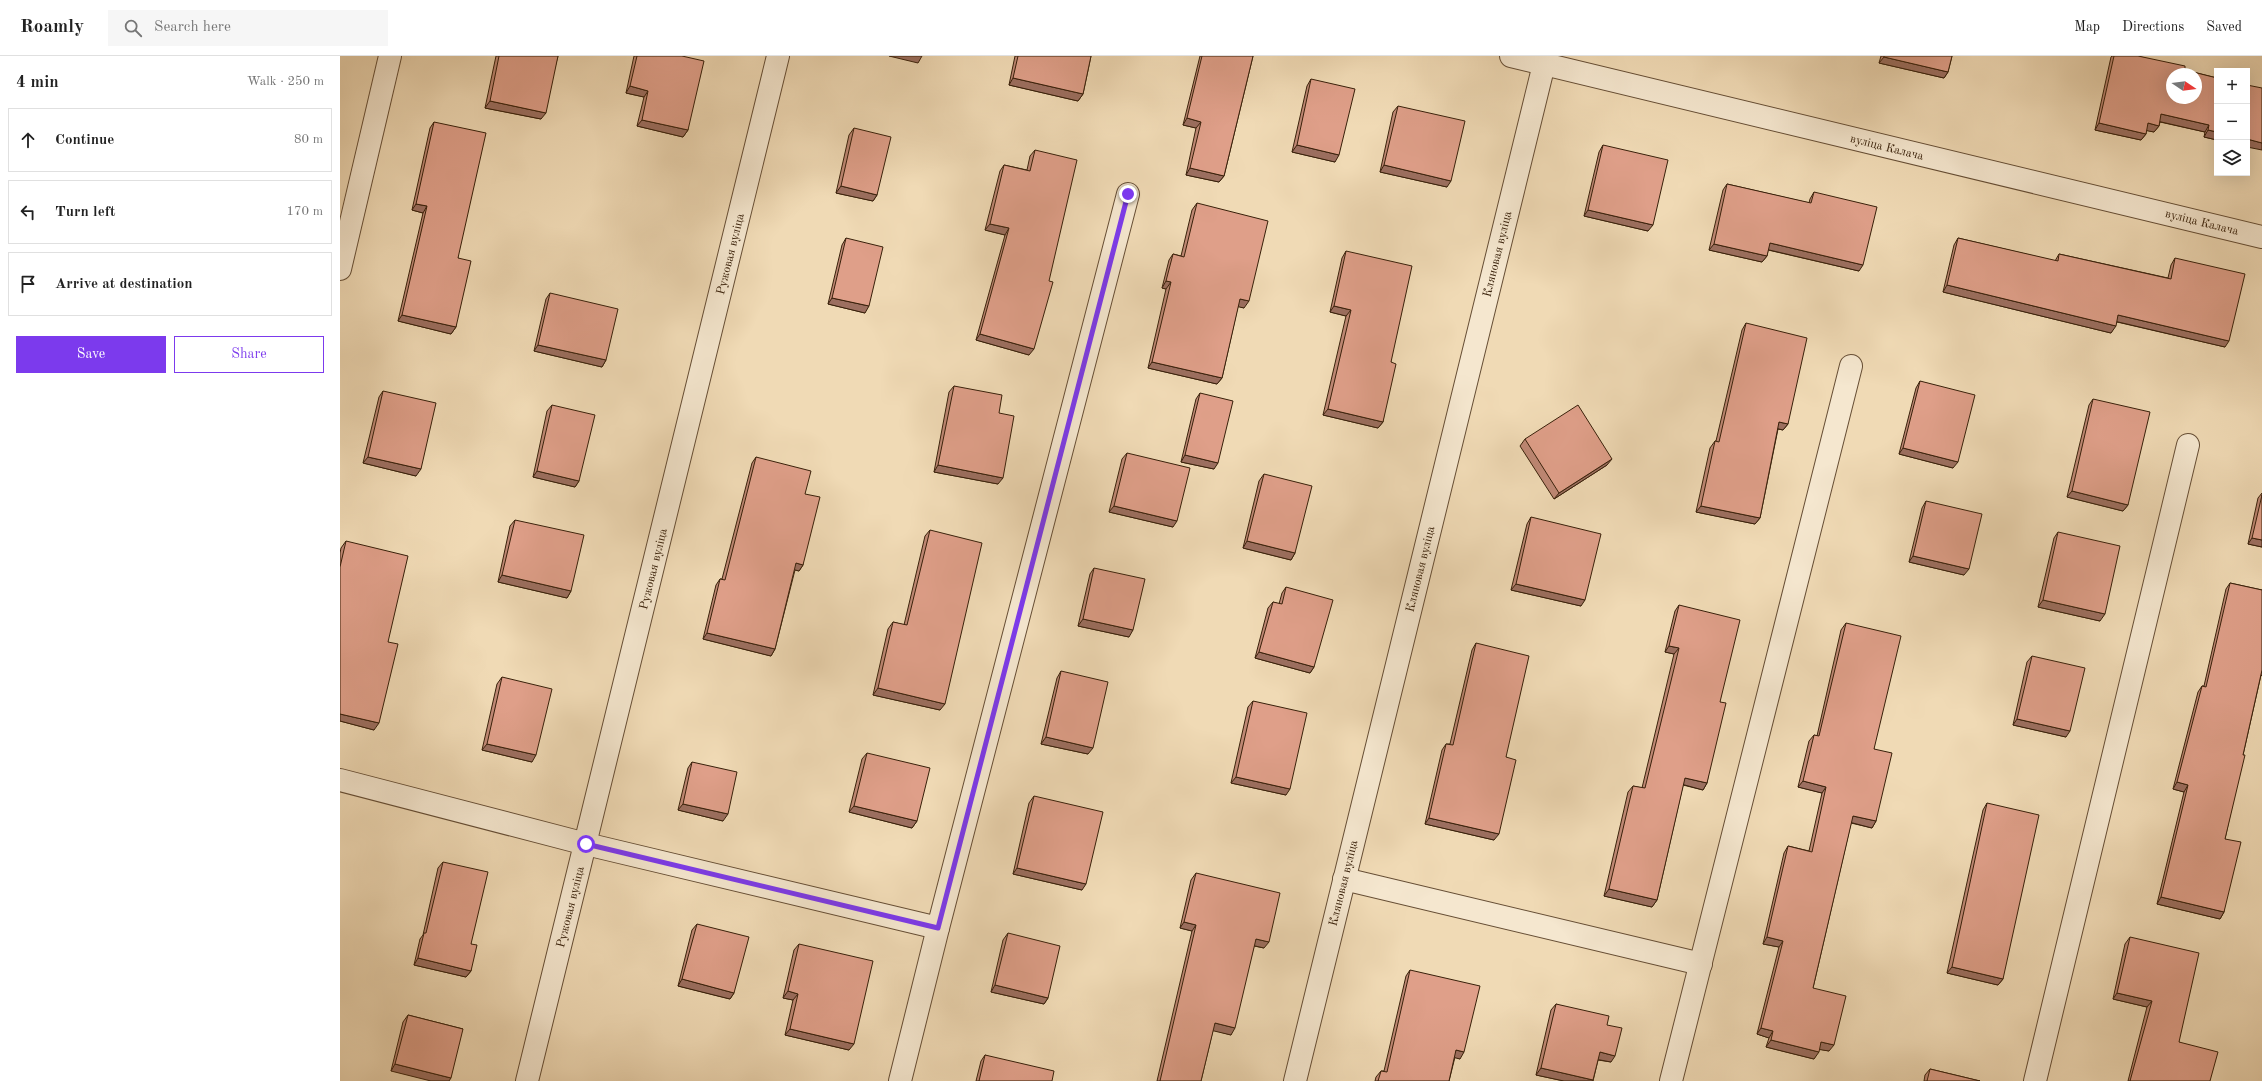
<!DOCTYPE html>
<html lang="en">
<head>
<meta charset="utf-8">
<style>
  :root { --surface:#fff; --page:#f6f6f6; --text:#222; --muted:#767676; --line:#e0e0e0; --accent:#7c3aed }
  body { margin:0; font-family:"Old Standard TT",serif; background:var(--page); color:var(--text) }
  .controls { position:absolute; right:12px; top:12px; display:grid; overflow:hidden; border-radius:0px; box-shadow:0 4px 16px #0002 }
  .controls button { width:36px; height:36px; display:grid; place-items:center; padding:0; border:0; border-bottom:1px solid var(--line); background:var(--surface); color:var(--text); font:20px sans-serif }
  .compass { position:absolute; left:1826px; top:12px; width:36px; height:36px; border-radius:50%; background:var(--surface); box-shadow:0 4px 16px #0002; rotate:103deg }
  .stop { position:absolute; width:12px; height:12px; margin:-9px; border:3px solid #7c3aed; border-radius:50%; background:#fff }
  .stop.end { background:#7c3aed; border-color:#fff; box-shadow:0 1px 4px #0008 }
  .list { margin:0; padding:0; list-style:none }
  h2 { display:flex; justify-content:space-between; align-items:center; height:52px; margin:0; padding:0 16px; font-size:17px }
  h2 small { font-size:13px; font-weight:400; color:var(--muted) }
  .list li { display:grid; grid-template-columns:26px 1fr auto; gap:12px; align-items:center; box-sizing:border-box; height:64px; margin:0 8px 8px; padding:0 8px; border:1px solid var(--line); border-radius:0px }
  .list b { display:block; font-size:15px; white-space:nowrap }
  .list em { font-size:13px; font-style:normal; color:var(--muted) }
  .actions { display:flex; gap:8px; padding:12px 16px }
  .actions a { flex:1; padding:9px 0; border:1px solid var(--accent); border-radius:0px; text-align:center; font-size:14px; color:var(--accent) }
  .actions .main { background:var(--accent); color:#fff }
  .icon { flex:none; width:22px; height:22px; fill:none; stroke:currentColor; stroke-width:2; stroke-linecap:round; stroke-linejoin:round }
  .map { position:relative; flex:none; width:1922px; height:1025px; overflow:hidden }
  header { display:flex; align-items:center; gap:24px; box-sizing:border-box; height:56px; padding:0 20px; background:var(--surface); border-bottom:1px solid var(--line) }
  header strong { font-size:19px }
  nav { display:flex; gap:22px; margin-inline-start:auto; font-size:14px }
  .search { width:280px; height:36px; background:var(--page); display:flex; align-items:center; gap:10px; box-sizing:border-box; padding:0 14px; border-radius:0px; color:var(--muted); font-size:15px }
  main { display:flex }
  aside { flex:1; background:var(--surface) }
  .map>svg:first-child { display:block }
</style>
</head>
<body>
<header>
<strong>Roamly</strong>
<div class="search"><svg class="icon" aria-label="search" viewBox="0 0 24 24"><circle cx="10" cy="10" r="6"/><path d="M15 15l6 6"/></svg>Search here</div>
<nav><a>Map</a><a>Directions</a><a>Saved</a></nav>
</header>
<main>
<aside>
<h2>4 min<small>Walk · 250 m</small></h2>
<ul class="list">
<li><svg class="icon" aria-label="ahead" viewBox="0 0 24 24"><path d="M12 20V5M6 11l6-6 6 6"/></svg><div><b>Continue</b></div><em>80 m</em></li>
<li><svg class="icon" aria-label="left" viewBox="0 0 24 24"><path d="M17 20v-9H6M10 6l-5 5 5 5"/></svg><div><b>Turn left</b></div><em>170 m</em></li>
<li><svg class="icon" aria-label="arrive" viewBox="0 0 24 24"><path d="M6 21V4h12l-3 4 3 4H6"/></svg><div><b>Arrive at destination</b></div></li>
</ul>
<div class="actions"><a class="main">Save</a><a>Share</a></div>
</aside>
<div class="map">
<svg width="1922" height="1025" viewBox="0 0 1922 1025">
  <rect width="100%" height="100%" fill="#f0dab5"/>
  <filter id="stains"><feTurbulence type="fractalNoise" baseFrequency=".005" numOctaves="4"/><feColorMatrix values="0 0 0 0 .2 0 0 0 0 .09 0 0 0 0 .02 0 0 0 .5 -.17"/></filter>
  <radialGradient id="worn" r=".72"><stop offset=".6" stop-color="#630" stop-opacity="0"/><stop offset="1" stop-color="#630" stop-opacity=".3"/></radialGradient>
  <g fill="none" stroke-linecap="round" stroke-linejoin="round">
    <defs>
      <g id="minor">
        <polyline points="1171,0 1922,181"/>
        <polyline points="0,213 50,0"/>
        <polyline points="0,724 246,788 598,872"/>
        <polyline points="1004,823 1361,908"/>
        <polyline points="187,1025 438,0"/>
        <polyline points="560,1025 598,872 788,138"/>
        <polyline points="955,1025 1206,0"/>
        <polyline points="1331,1025 1511,310"/>
        <polyline points="1695,1025 1848,389"/>
      </g>
    </defs>
    <use href="#minor" stroke="#664e35" stroke-width="24"/>
    <use href="#minor" stroke="#f5e7cf" stroke-width="22"/>
  </g>
  <g fill="#c08976" stroke="#38200a">
    <polygon points="156,0 218,0 201,63 145,52"/>
    <polygon points="294,0 342,0 348,74 343,81 297,70 304,41 286,37"/>
    <polygon points="675,0 751,0 743,38 738,45 669,29"/>
    <polygon points="860,0 913,0 884,120 879,126 846,119 856,72 843,69"/>
    <polygon points="1541,0 1612,0 1608,16 1604,22 1539,7"/>
    <polygon points="1772,0 1798,0 1845,14 1877,22 1877,84 1864,81 1865,76 1820,66 1819,70 1814,76 1806,74 1806,78 1801,84 1755,74 1771,1"/>
    <polygon points="971,23 995,106 952,96 967,30"/>
    <polygon points="1058,50 1107,131 1040,116 1053,56"/>
    <polygon points="94,66 118,202 116,271 111,278 58,265 83,157 72,154 90,72"/>
    <polygon points="514,72 537,139 533,145 496,137 509,79"/>
    <polygon points="1263,89 1308,175 1244,160 1259,96"/>
    <polygon points="695,94 689,299 636,284 665,179 645,174 660,115 664,109 687,114 690,100"/>
    <polygon points="1387,128 1469,147 1470,143 1474,136 1519,215 1428,194 1427,200 1422,206 1369,194 1383,134"/>
    <polygon points="857,147 904,252 898,250 882,322 877,328 808,312 826,233 822,232 829,204 833,198 841,200 852,154"/>
    <polygon points="506,182 525,257 488,248 502,189"/>
    <polygon points="1618,182 1715,205 1719,198 1828,222 1831,209 1835,202 1885,291 1777,266 1771,277 1603,236 1614,189"/>
    <polygon points="1006,195 1051,306 1043,366 1038,372 983,359 1006,260 990,256 1002,202"/>
    <polygon points="210,237 266,304 262,311 194,295 206,243"/>
    <polygon points="1406,267 1448,368 1443,374 1438,373 1420,462 1415,468 1356,456 1370,392 1375,385 1376,385 1402,274"/>
    <polygon points="1580,325 1613,412 1559,398 1576,332"/>
    <polygon points="614,330 659,357 658,428 594,416 609,336"/>
    <polygon points="43,335 76,420 23,407 39,341"/>
    <polygon points="860,337 874,413 841,406 856,343"/>
    <polygon points="1753,343 1788,449 1783,455 1727,441 1749,349"/>
    <polygon points="212,349 239,425 235,431 193,421 207,355"/>
    <polygon points="1185,383 1267,409 1214,443 1180,390"/>
    <polygon points="787,397 833,471 769,456 782,403"/>
    <polygon points="416,401 465,438 463,509 459,515 455,514 435,593 431,600 363,583 376,529 380,523 382,523 412,407"/>
    <polygon points="924,418 955,497 951,504 903,492 919,425"/>
    <polygon points="1922,437 1922,491 1908,488 1918,442"/>
    <polygon points="1586,445 1624,519 1569,506 1582,452"/>
    <polygon points="1191,461 1241,550 1171,534 1187,468"/>
    <polygon points="175,464 231,535 227,542 158,526 170,470"/>
    <polygon points="590,474 600,654 533,639 548,573 553,566 564,569 585,480"/>
    <polygon points="1718,476 1760,565 1698,551 1714,482"/>
    <polygon points="6,485 48,586 34,674 0,665 0,497 1,492"/>
    <polygon points="754,512 789,581 738,570 750,518"/>
    <polygon points="1890,527 1922,534 1922,620 1921,619 1903,699 1885,783 1884,856 1880,863 1817,848 1844,736 1833,733 1858,636 1862,630 1864,630 1886,533"/>
    <polygon points="946,531 974,611 970,617 915,602 928,552 933,546 939,548 942,537"/>
    <polygon points="1339,549 1380,646 1367,727 1363,734 1343,729 1317,844 1312,851 1264,840 1288,736 1293,730 1302,732 1334,598 1325,596 1335,555"/>
    <polygon points="1506,567 1534,693 1536,765 1532,772 1511,767 1473,932 1489,995 1479,993 1474,1003 1426,991 1429,982 1417,978 1439,891 1423,888 1444,797 1448,790 1469,795 1482,737 1458,731 1469,685 1474,679 1477,680 1501,574"/>
    <polygon points="1136,587 1166,701 1154,784 1085,768 1102,694 1106,688 1110,688 1132,594"/>
    <polygon points="1692,600 1726,681 1673,669 1687,606"/>
    <polygon points="721,615 748,698 701,688 717,622"/>
    <polygon points="162,621 192,706 142,694 157,628"/>
    <polygon points="913,645 946,739 891,727 908,651"/>
    <polygon points="527,697 577,765 572,772 509,756 522,703"/>
    <polygon points="352,706 383,765 338,754 348,712"/>
    <polygon points="694,740 742,834 673,818 689,747"/>
    <polygon points="1647,747 1663,923 1658,929 1607,917 1643,754"/>
    <polygon points="103,806 131,888 131,915 126,921 74,909 80,883 83,879 98,812"/>
    <polygon points="856,817 924,892 914,890 891,979 873,974 861,1025 817,1025 852,875 840,872 851,824"/>
    <polygon points="357,868 394,937 390,943 338,930 352,874"/>
    <polygon points="668,877 708,942 704,948 651,936 663,884"/>
    <polygon points="1790,881 1839,986 1870,1025 1788,1025 1807,951 1773,943 1785,888"/>
    <polygon points="459,888 509,994 445,979 453,944 443,942 454,894"/>
    <polygon points="1070,914 1120,1003 1115,1001 1109,1025 1035,1025 1036,1021 1041,1015 1044,1015 1066,920"/>
    <polygon points="1216,948 1267,969 1271,1006 1258,1004 1253,1025 1224,1025 1196,1019 1211,954"/>
    <polygon points="68,959 123,973 51,1015 63,966"/>
    <polygon points="645,999 712,1025 636,1025 641,1005"/>
    <polygon points="1590,1013 1640,1025 1584,1025 1585,1019"/>
  </g>
  <g fill="#9c6f60" stroke="#38200a">
    <polygon points="549,0 582,0 578,7"/>
    <polygon points="1544,1 1608,16 1604,22 1539,7"/>
    <polygon points="673,22 743,38 738,45 669,29"/>
    <polygon points="290,30 308,35 304,41 286,37"/>
    <polygon points="150,45 206,57 201,63 145,52"/>
    <polygon points="1821,58 1869,69 1865,76 1817,65"/>
    <polygon points="847,62 861,66 856,72 843,69"/>
    <polygon points="302,64 348,74 343,81 297,70"/>
    <polygon points="1759,67 1806,78 1801,84 1755,74"/>
    <polygon points="1808,67 1819,70 1814,76 1803,74"/>
    <polygon points="1868,74 1877,76 1877,84 1864,81"/>
    <polygon points="1907,83 1922,87 1922,94 1907,91"/>
    <polygon points="957,89 999,99 995,106 952,96"/>
    <polygon points="1044,109 1111,125 1107,131 1040,116"/>
    <polygon points="850,112 884,120 879,126 846,119"/>
    <polygon points="501,130 537,139 533,145 496,137"/>
    <polygon points="76,148 87,150 83,157 72,154"/>
    <polygon points="1248,154 1313,169 1308,175 1244,160"/>
    <polygon points="650,168 669,172 665,179 645,174"/>
    <polygon points="1430,187 1523,209 1519,215 1425,193"/>
    <polygon points="1374,188 1427,200 1422,206 1369,194"/>
    <polygon points="826,225 831,226 826,233 822,232"/>
    <polygon points="1607,229 1776,270 1771,277 1603,236"/>
    <polygon points="492,242 529,250 525,257 488,248"/>
    <polygon points="900,243 909,245 904,252 895,250"/>
    <polygon points="994,250 1011,254 1006,260 990,256"/>
    <polygon points="62,259 116,271 111,278 58,265"/>
    <polygon points="1778,259 1889,285 1885,291 1774,265"/>
    <polygon points="640,278 694,293 689,299 636,284"/>
    <polygon points="198,289 266,304 262,311 194,295"/>
    <polygon points="812,306 882,322 877,328 808,312"/>
    <polygon points="988,353 1043,366 1038,372 983,359"/>
    <polygon points="1439,366 1448,368 1443,374 1435,372"/>
    <polygon points="1563,392 1618,406 1613,412 1559,398"/>
    <polygon points="845,399 878,407 874,413 841,406"/>
    <polygon points="28,401 81,413 76,420 23,407"/>
    <polygon points="1272,403 1267,409 1214,443 1219,437"/>
    <polygon points="598,409 663,422 658,428 594,416"/>
    <polygon points="197,415 239,425 235,431 193,421"/>
    <polygon points="1732,435 1788,449 1783,455 1727,441"/>
    <polygon points="774,450 837,465 833,471 769,456"/>
    <polygon points="1361,450 1420,462 1415,468 1356,456"/>
    <polygon points="1912,482 1922,484 1922,491 1908,488"/>
    <polygon points="907,485 955,497 951,504 903,492"/>
    <polygon points="1573,500 1629,513 1624,519 1569,506"/>
    <polygon points="456,507 463,509 459,515 452,513"/>
    <polygon points="162,519 231,535 227,542 158,526"/>
    <polygon points="1176,528 1245,544 1241,550 1171,534"/>
    <polygon points="1703,544 1765,558 1760,565 1698,551"/>
    <polygon points="743,563 793,574 789,581 738,570"/>
    <polygon points="367,577 435,593 431,600 363,583"/>
    <polygon points="1329,590 1339,592 1334,598 1325,596"/>
    <polygon points="919,596 974,611 970,617 915,602"/>
    <polygon points="538,632 605,648 600,654 533,639"/>
    <polygon points="0,658 39,667 34,674 0,665"/>
    <polygon points="1677,663 1730,675 1726,681 1673,669"/>
    <polygon points="706,681 753,692 748,698 701,688"/>
    <polygon points="147,688 196,699 192,706 142,694"/>
    <polygon points="896,721 950,733 946,739 891,727"/>
    <polygon points="1345,722 1367,727 1363,734 1341,728"/>
    <polygon points="1463,725 1486,731 1482,737 1458,731"/>
    <polygon points="1837,726 1848,729 1844,736 1833,733"/>
    <polygon points="343,748 388,758 383,765 338,754"/>
    <polygon points="514,750 577,765 572,772 509,756"/>
    <polygon points="1513,760 1536,765 1532,772 1509,766"/>
    <polygon points="1089,762 1159,778 1154,784 1085,768"/>
    <polygon points="677,812 746,828 742,834 673,818"/>
    <polygon points="1269,833 1317,844 1312,851 1264,840"/>
    <polygon points="1821,841 1884,856 1880,863 1817,848"/>
    <polygon points="844,866 856,869 852,875 840,872"/>
    <polygon points="1427,881 1443,885 1439,891 1423,888"/>
    <polygon points="916,883 929,886 924,892 911,889"/>
    <polygon points="78,902 131,915 126,921 74,909"/>
    <polygon points="1612,911 1663,923 1658,929 1607,917"/>
    <polygon points="342,923 394,937 390,943 338,930"/>
    <polygon points="655,929 708,942 704,948 651,936"/>
    <polygon points="448,935 458,938 453,944 443,942"/>
    <polygon points="1777,937 1812,945 1807,951 1773,943"/>
    <polygon points="875,967 895,972 891,979 870,974"/>
    <polygon points="1421,972 1433,975 1429,982 1417,978"/>
    <polygon points="450,973 514,988 509,994 445,979"/>
    <polygon points="1431,984 1479,996 1474,1003 1426,991"/>
    <polygon points="1481,986 1494,989 1489,995 1476,993"/>
    <polygon points="1116,994 1124,996 1120,1003 1112,1001"/>
    <polygon points="1260,996 1275,1000 1271,1006 1255,1003"/>
    <polygon points="55,1008 111,1022 109,1025 91,1025 51,1015"/>
    <polygon points="1201,1012 1253,1024 1253,1025 1224,1025 1196,1019"/>
  </g>
  <g fill="#df9f89" stroke="#38200a" fill-rule="evenodd">
    <polygon points="159,0 218,0 206,57 150,45"/>
    <polygon points="297,0 342,0 364,5 348,74 302,64 308,35 290,30"/>
    <polygon points="678,0 751,0 743,38 673,22"/>
    <polygon points="862,0 913,0 884,120 850,112 861,66 847,62"/>
    <polygon points="1544,0 1612,0 1608,16 1544,1"/>
    <path d="M1774,0H1798L1845,10V14L1877,22V76L1868,74L1869,69L1821,58L1819,70L1808,67L1806,78L1759,67ZM1832,18H1856V42H1832Z"/>
    <polygon points="971,23 1015,33 999,99 957,89"/>
    <polygon points="1907,29 1922,32 1922,87 1907,83"/>
    <polygon points="1058,50 1125,65 1111,125 1044,109"/>
    <polygon points="94,66 146,77 118,202 131,205 116,271 62,259 87,150 76,148"/>
    <polygon points="514,72 551,81 537,139 501,130"/>
    <polygon points="1263,89 1328,104 1313,169 1248,154"/>
    <polygon points="695,94 737,104 709,225 713,226 694,293 640,278 669,172 650,168 664,109 690,115"/>
    <polygon points="1387,128 1471,147 1474,136 1537,151 1523,209 1430,187 1427,200 1374,188"/>
    <polygon points="857,147 928,165 909,245 900,243 882,322 812,306 831,226 826,225 833,198 844,201"/>
    <polygon points="506,182 543,191 529,250 492,242"/>
    <polygon points="1618,182 1718,205 1719,198 1831,223 1835,202 1905,218 1889,285 1778,259 1776,270 1607,229"/>
    <polygon points="1006,195 1072,210 1051,306 1056,308 1043,366 988,353 1011,254 994,250"/>
    <polygon points="210,237 278,253 266,304 198,289"/>
    <polygon points="1406,267 1467,282 1448,368 1439,366 1420,462 1361,450 1375,385 1379,386"/>
    <polygon points="1580,325 1635,339 1618,406 1563,392"/>
    <polygon points="614,330 662,339 659,357 674,360 663,422 598,409"/>
    <polygon points="43,335 96,347 81,413 28,401"/>
    <polygon points="860,337 893,345 878,407 845,399"/>
    <polygon points="1753,343 1810,356 1788,449 1732,435"/>
    <polygon points="212,349 255,359 239,425 197,415"/>
    <polygon points="1238,349 1272,403 1219,437 1185,383"/>
    <polygon points="787,397 850,412 837,465 774,450"/>
    <polygon points="416,401 471,415 465,438 480,441 463,509 456,507 435,593 367,577 380,523 385,524"/>
    <polygon points="924,418 972,430 955,497 907,485"/>
    <polygon points="1922,439 1922,484 1912,482"/>
    <polygon points="1586,445 1642,458 1629,513 1573,500"/>
    <polygon points="1191,461 1261,478 1245,544 1176,528"/>
    <polygon points="175,464 244,479 231,535 162,519"/>
    <polygon points="590,474 642,487 605,648 538,632 553,566 567,569"/>
    <polygon points="1718,476 1780,490 1765,558 1703,544"/>
    <polygon points="6,485 68,500 48,586 58,588 39,667 0,658 0,511"/>
    <polygon points="754,512 805,523 793,574 743,563"/>
    <polygon points="1890,527 1922,534 1922,614 1903,699 1905,699 1885,783 1901,786 1884,856 1821,841 1848,729 1837,726 1862,630 1866,631"/>
    <polygon points="946,531 993,544 974,611 919,596 933,546 942,548"/>
    <polygon points="1339,549 1400,564 1380,646 1386,647 1367,727 1345,722 1317,844 1269,833 1293,730 1305,732 1339,592 1329,590"/>
    <polygon points="1506,567 1561,580 1534,693 1552,697 1536,765 1513,760 1473,932 1506,940 1494,989 1481,986 1479,996 1431,984 1433,975 1421,972 1443,885 1427,881 1448,790 1472,796 1486,731 1463,725 1474,679 1479,680"/>
    <polygon points="1136,587 1189,600 1166,701 1176,704 1159,778 1089,762 1106,688 1113,689"/>
    <polygon points="1692,600 1745,612 1730,675 1677,663"/>
    <polygon points="721,615 768,626 753,692 706,681"/>
    <polygon points="162,621 212,633 196,699 147,688"/>
    <polygon points="913,645 967,657 950,733 896,721"/>
    <polygon points="527,697 590,712 577,765 514,750"/>
    <polygon points="352,706 397,716 388,758 343,748"/>
    <polygon points="694,740 763,756 746,828 677,812"/>
    <polygon points="1647,747 1699,759 1663,923 1612,911"/>
    <polygon points="103,806 148,816 131,888 137,889 131,915 78,902 84,877 86,877"/>
    <polygon points="856,817 940,837 929,886 916,883 895,972 875,967 861,1025 820,1025 856,869 844,866"/>
    <polygon points="357,868 409,881 394,937 342,923"/>
    <polygon points="668,877 720,890 708,942 655,929"/>
    <polygon points="1790,881 1859,897 1839,986 1878,996 1870,1025 1790,1025 1812,945 1777,937"/>
    <polygon points="459,888 533,905 514,988 450,973 458,938 448,935"/>
    <polygon points="1070,914 1140,930 1124,996 1116,994 1109,1025 1038,1025 1041,1015 1047,1016"/>
    <polygon points="1216,948 1269,960 1267,969 1282,972 1275,1000 1260,996 1253,1024 1201,1012"/>
    <polygon points="68,959 123,973 111,1022 55,1008"/>
    <polygon points="645,999 714,1015 712,1025 639,1025"/>
    <polygon points="1590,1013 1640,1025 1587,1025"/>
  </g>
  <g fill="none" stroke-linecap="round" stroke-linejoin="round">
    <polyline stroke="#7c3aed" stroke-width="5" points="246,788 598,872 788,138"/>
  </g>
  <g text-anchor="middle" stroke-width="3" stroke-linejoin="round" paint-order="stroke">
    <g font-size="12" fill="#38200a" stroke="#f5e7cf">
      <text transform="translate(1547 91) rotate(14)" y="4">вуліца Калача</text>
      <text transform="translate(1862 166) rotate(14)" y="4">вуліца Калача</text>
      <text transform="translate(390 198) rotate(-76)" y="4">Ружовая вуліца</text>
      <text transform="translate(1157 198) rotate(-76)" y="4">Кляновая вуліца</text>
      <text transform="translate(313 513) rotate(-76)" y="4">Ружовая вуліца</text>
      <text transform="translate(1080 513) rotate(-76)" y="4">Кляновая вуліца</text>
      <text transform="translate(1003 827) rotate(-76)" y="4">Кляновая вуліца</text>
      <text transform="translate(230 851) rotate(-76)" y="4">Ружовая вуліца</text>
    </g>
  </g>
  <rect width="100%" height="100%" filter="url(#stains)"/>
  <rect width="100%" height="100%" fill="url(#worn)"/>
</svg>
<div class="controls">
<button>+</button>
<button>−</button>
<button><svg class="icon" aria-label="layers" viewBox="0 0 24 24"><path d="M12 4l9 5-9 5-9-5zM3 14l9 5 9-5"/></svg></button>
</div>
<svg class="compass" viewBox="-18 -18 36 36"><path d="M0-13l5 13h-10z" fill="#e53935"/><path d="M0 13l5-13h-10z" fill="#767676"/></svg>
<div class="stop" style="left:246px;top:788px"></div>
<div class="stop end" style="left:788px;top:138px"></div>
</div>
</main>
</body>
</html>
